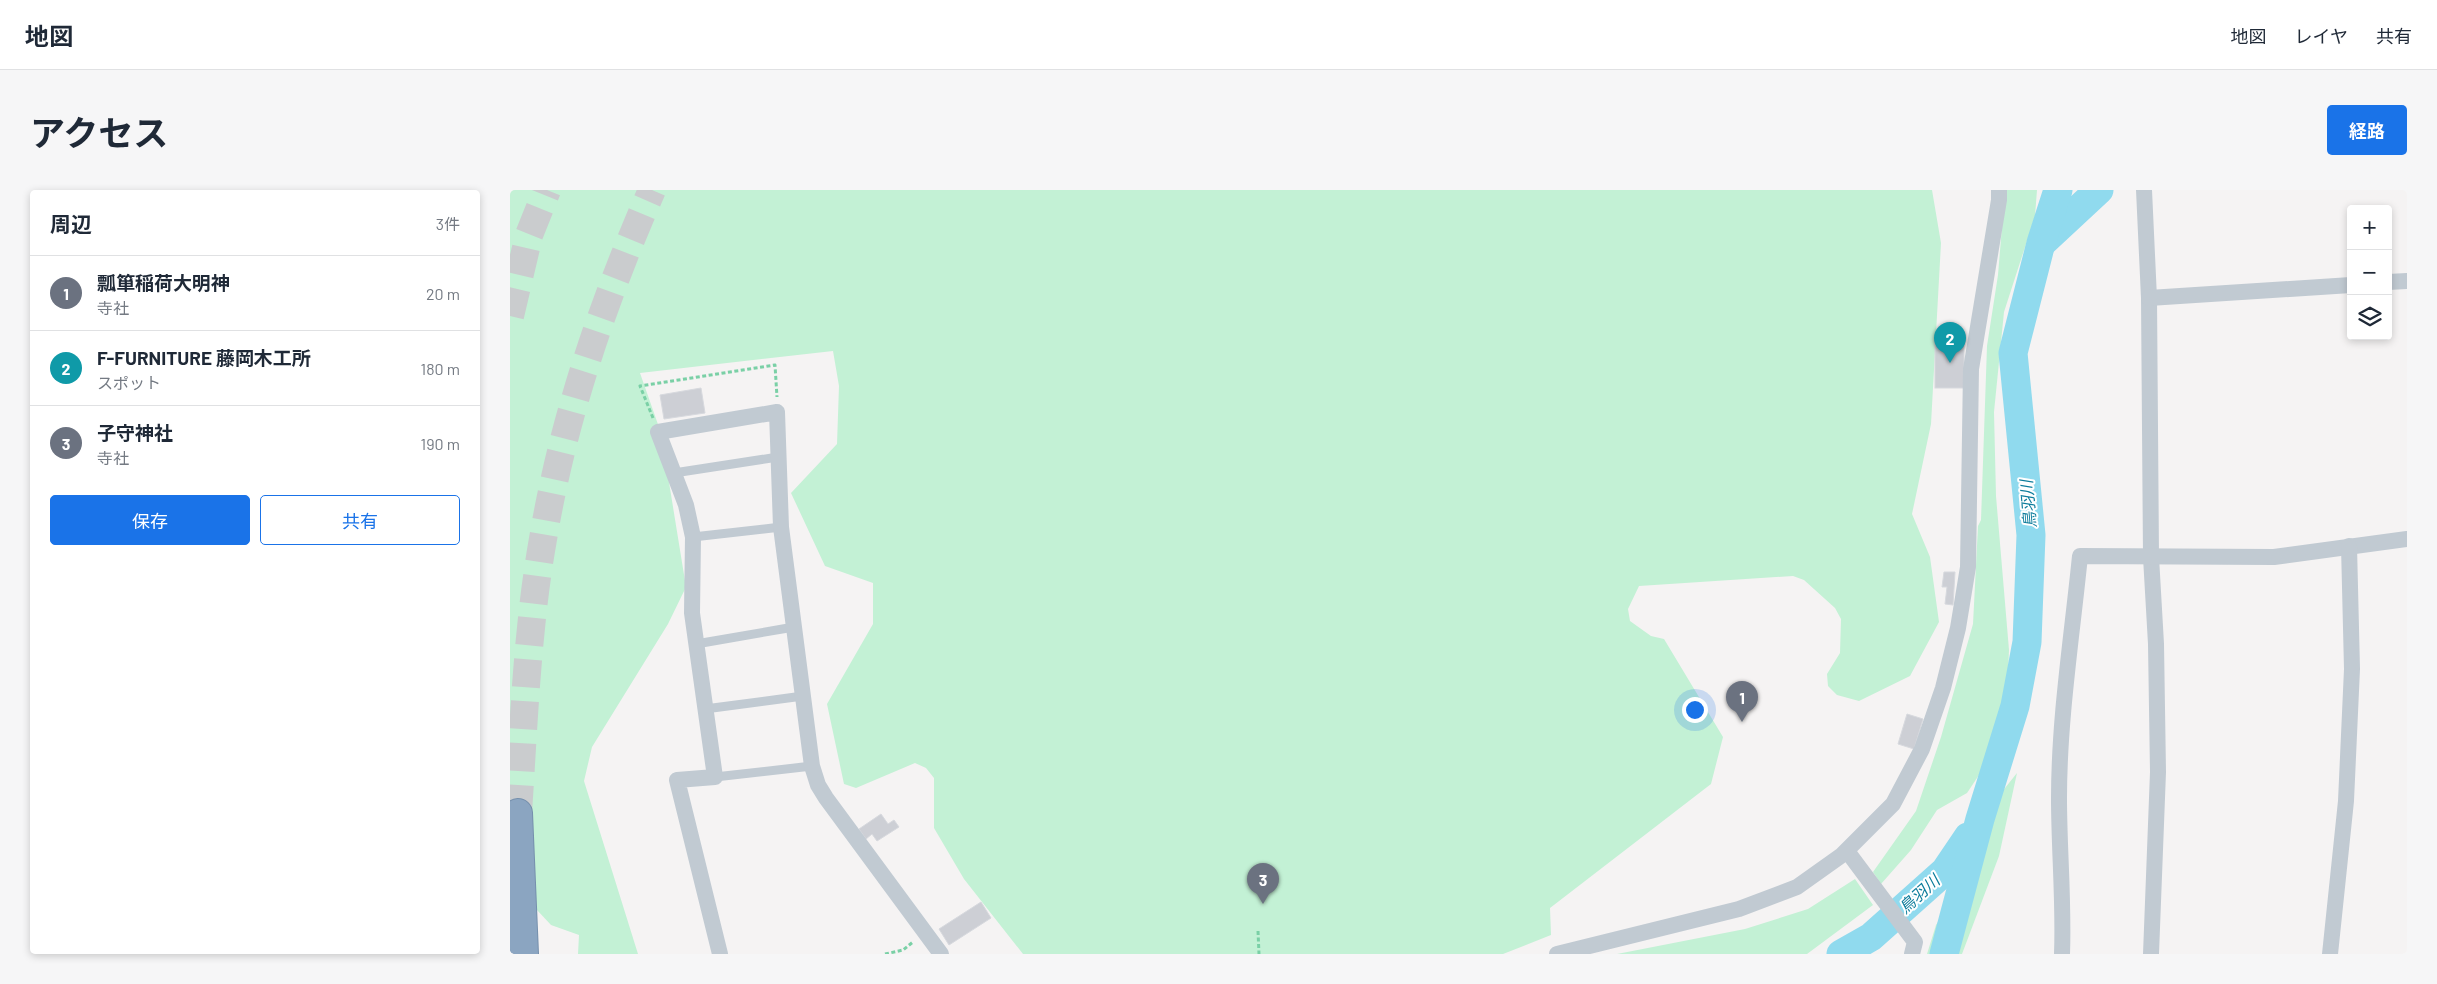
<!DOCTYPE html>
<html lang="ja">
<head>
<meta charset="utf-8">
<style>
  :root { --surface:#fff; --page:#f6f6f7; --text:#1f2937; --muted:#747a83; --line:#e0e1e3; --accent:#1a73e8 }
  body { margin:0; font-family:Barlow,"Noto Sans JP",sans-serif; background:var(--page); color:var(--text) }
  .controls { position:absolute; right:15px; top:15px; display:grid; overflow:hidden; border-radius:5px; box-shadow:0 2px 8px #0003 }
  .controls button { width:45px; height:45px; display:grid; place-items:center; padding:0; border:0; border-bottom:1px solid var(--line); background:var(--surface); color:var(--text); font:25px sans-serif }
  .you { position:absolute; left:1184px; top:519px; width:18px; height:18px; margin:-12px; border:4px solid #fff; border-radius:50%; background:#1a73e8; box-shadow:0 0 0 8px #1a73e833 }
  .badge { display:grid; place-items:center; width:32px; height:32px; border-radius:50%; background:var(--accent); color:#fff; font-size:16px; font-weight:700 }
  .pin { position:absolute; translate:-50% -41px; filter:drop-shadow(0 1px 2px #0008) }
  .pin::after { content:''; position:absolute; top:26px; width:18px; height:15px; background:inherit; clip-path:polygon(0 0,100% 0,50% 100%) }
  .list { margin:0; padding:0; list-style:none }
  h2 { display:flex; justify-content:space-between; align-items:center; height:65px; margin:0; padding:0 20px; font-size:21px }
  h2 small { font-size:16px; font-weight:400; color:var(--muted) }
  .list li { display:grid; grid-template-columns:32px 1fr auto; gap:15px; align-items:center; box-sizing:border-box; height:75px; padding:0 20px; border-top:1px solid var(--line) }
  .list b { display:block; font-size:19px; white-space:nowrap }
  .list p { margin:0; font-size:16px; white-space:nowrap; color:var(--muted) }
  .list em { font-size:16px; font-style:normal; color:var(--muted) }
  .actions { display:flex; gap:10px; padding:15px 20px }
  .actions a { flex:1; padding:11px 0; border:1px solid var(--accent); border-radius:5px; text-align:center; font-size:18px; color:var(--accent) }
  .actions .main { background:var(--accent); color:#fff }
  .icon { flex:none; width:28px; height:28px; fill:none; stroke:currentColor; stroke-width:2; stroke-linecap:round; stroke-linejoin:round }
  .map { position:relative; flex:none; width:1897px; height:764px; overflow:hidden; border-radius:5px }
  header { display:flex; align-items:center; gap:30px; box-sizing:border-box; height:70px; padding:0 25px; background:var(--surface); border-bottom:1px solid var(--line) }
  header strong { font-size:24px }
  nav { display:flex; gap:28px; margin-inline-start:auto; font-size:18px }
  .intro { display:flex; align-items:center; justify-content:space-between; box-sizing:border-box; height:120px; padding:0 30px }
  h1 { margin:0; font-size:35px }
  .button { padding:12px 22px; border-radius:5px; background:var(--accent); color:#fff; font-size:18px; font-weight:700 }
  main { display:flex; gap:30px; padding:0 30px }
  aside { flex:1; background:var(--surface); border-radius:5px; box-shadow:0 2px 8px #0003 }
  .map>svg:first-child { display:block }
</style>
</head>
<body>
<header>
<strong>地図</strong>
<nav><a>地図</a><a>レイヤ</a><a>共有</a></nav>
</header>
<div class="intro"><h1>アクセス</h1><a class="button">経路</a></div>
<main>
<aside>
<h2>周辺<small>3件</small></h2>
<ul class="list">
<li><span class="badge" style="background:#6b7280">1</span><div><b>瓢箪稲荷大明神</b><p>寺社</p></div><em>20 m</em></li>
<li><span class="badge" style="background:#0f9aa8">2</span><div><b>F-FURNITURE 藤岡木工所</b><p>スポット</p></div><em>180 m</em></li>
<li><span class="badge" style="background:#6b7280">3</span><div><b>子守神社</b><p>寺社</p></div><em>190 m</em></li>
</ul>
<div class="actions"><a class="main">保存</a><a>共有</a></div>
</aside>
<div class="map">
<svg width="1897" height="764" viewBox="0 0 1897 764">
  <rect width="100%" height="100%" fill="#f5f3f3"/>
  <g fill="#c3f1d5">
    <polygon points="0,0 1422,0 1431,53 1421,234 1402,324 1420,367 1429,432 1400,486 1349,511 1327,505 1318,496 1317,484 1330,463 1331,429 1325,418 1294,390 1283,386 1129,396 1118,419 1120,431 1141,446 1154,449 1213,547 1201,594 1040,718 1041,745 993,764 513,764 454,689 424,638 424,588 416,578 405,573 346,598 334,594 317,514 363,434 363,393 315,376 281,303 327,254 329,196 323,161 130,183 151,243 176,397 158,434 82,557 74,591 128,764 68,764 69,745 41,735 27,720 22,681 0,621"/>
    <polygon points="1495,0 1527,0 1525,26 1494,122 1484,222 1486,306 1499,460 1497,506 1469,585 1457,603 1427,620 1401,660 1371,694 1363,682 1406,621 1431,547 1463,434 1468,336 1471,330 1477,156 1488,85"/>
    <polygon points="1507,583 1489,666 1452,764 1417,764 1426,735 1474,661 1491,603"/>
    <polygon points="1345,689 1363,715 1297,764 1107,764 1235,739 1298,719"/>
  </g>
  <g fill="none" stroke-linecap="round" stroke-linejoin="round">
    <g stroke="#90daee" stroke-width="29">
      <polyline points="1532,53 1589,0"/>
      <polyline points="1331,764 1361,747 1435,681 1458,647"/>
      <polyline points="1434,764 1470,629 1505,516 1517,452 1521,345 1503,163 1531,53 1548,0"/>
    </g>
  </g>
  <g fill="#cdcfd5" stroke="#d7d9de">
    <rect x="1425" y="147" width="29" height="51"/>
    <polygon points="191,198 195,223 154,229 150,205"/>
    <polygon points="1434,382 1445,382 1443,415 1435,414 1437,397 1432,397"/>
    <polygon points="1397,524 1413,529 1404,559 1388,554"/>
    <polygon points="371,624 378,634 384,630 389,637 367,651 362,644 356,649 349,639"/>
    <polygon points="471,712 481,728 439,755 429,739"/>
  </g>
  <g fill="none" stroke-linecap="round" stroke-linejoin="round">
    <g stroke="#caccce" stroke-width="28" stroke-dasharray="28 14" stroke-linecap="butt">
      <polyline points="0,126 19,45 37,0"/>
      <path d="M8,623C14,532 17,439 33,349C53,229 93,111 142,0"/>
    </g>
    <defs>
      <polyline id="highway" points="8,623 14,764"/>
    </defs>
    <use href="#highway" stroke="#7690ad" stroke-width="30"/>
    <g stroke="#7ad0a6" stroke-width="3" stroke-dasharray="4 2.5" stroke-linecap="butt">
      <polyline points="143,228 130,196 265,175 267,207"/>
      <polyline points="748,741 749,764"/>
      <polyline points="375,764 393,760 403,752"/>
    </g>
    <g stroke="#c1cad2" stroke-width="9">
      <polyline points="164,283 268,267"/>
      <polyline points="183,347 271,337"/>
      <polyline points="186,454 284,437"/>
      <polyline points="195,519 293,506"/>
      <polyline points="205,587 302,576"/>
    </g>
    <g stroke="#c1cad2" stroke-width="16">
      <polyline points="1634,0 1639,108 1641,367 1646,454 1648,582 1641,764"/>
      <polyline points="1878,92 1897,91"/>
      <polyline points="1639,108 1841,95"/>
      <polyline points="1337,661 1405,752 1402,764"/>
      <polyline points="210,764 167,590 205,587 182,423 183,347 176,315 148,242 267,222 271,337 302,576 308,595 316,608 431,764"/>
      <polyline points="1047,764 1229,719 1287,697 1332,665 1383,614 1412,559 1433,498 1448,438 1458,377 1461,179 1489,10 1489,0"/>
      <path d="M1552,764C1554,712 1549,660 1549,608C1549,528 1562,446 1570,366L1764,367L1897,349"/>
      <polyline points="1820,764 1836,611 1842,479 1839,356"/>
    </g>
    <use href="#highway" stroke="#8ba5c1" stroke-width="28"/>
  </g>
  <g text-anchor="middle" stroke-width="4" stroke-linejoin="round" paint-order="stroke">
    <g font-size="16" font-style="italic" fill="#0c7c9b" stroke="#fff">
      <text transform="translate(1518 314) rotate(-95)" y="6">鳥羽川</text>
      <text transform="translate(1409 704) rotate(-42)" y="6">鳥羽川</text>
    </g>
  </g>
</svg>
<div class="controls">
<button>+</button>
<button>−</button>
<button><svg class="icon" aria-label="layers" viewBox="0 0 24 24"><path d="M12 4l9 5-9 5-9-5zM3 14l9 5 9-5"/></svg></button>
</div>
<div class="you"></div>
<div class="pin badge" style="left:1232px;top:532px;background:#6b7280">1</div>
<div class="pin badge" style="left:1440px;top:173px;background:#0f9aa8">2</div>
<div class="pin badge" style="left:753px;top:714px;background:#6b7280">3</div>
</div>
</main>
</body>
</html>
